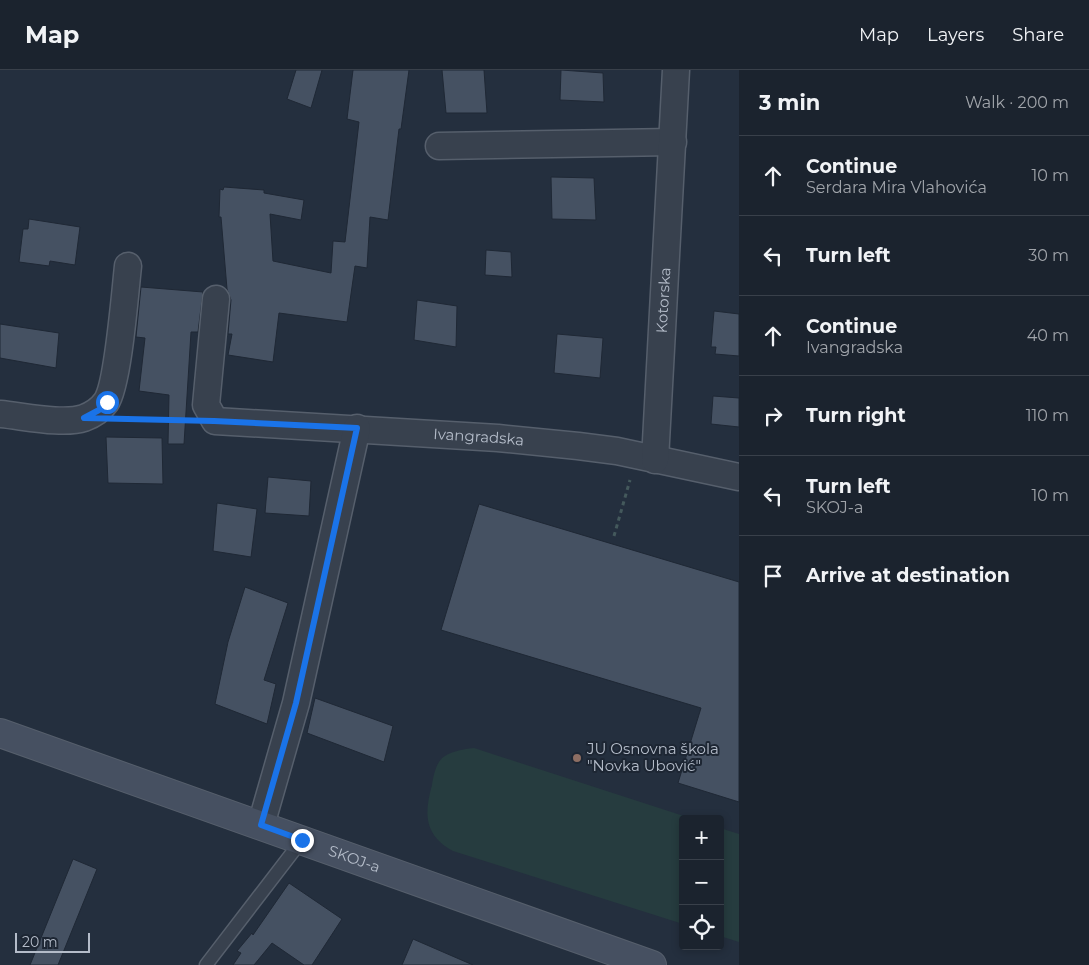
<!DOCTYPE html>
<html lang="en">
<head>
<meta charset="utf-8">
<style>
  :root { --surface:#1b232e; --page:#242b36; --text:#f1f3f6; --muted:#a0a4aa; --line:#39404a }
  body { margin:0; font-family:Montserrat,sans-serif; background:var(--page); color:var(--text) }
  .controls { position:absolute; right:15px; bottom:15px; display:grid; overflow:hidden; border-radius:5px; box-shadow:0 2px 8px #0003 }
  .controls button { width:45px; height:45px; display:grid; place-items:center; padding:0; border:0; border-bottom:1px solid var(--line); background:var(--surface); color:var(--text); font:25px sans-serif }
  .scale { position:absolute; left:15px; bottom:12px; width:75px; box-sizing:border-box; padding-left:5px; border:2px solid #b4bcc9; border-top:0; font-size:14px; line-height:18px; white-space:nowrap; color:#b4bcc9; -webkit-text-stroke:4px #1d2633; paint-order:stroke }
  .stop { position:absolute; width:15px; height:15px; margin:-11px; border:4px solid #1a73e8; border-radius:50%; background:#fff }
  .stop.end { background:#1a73e8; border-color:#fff; box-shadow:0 1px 5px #0008 }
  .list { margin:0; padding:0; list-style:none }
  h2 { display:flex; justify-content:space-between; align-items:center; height:65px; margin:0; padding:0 20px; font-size:21px }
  h2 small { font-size:16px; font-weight:400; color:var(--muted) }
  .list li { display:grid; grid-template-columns:32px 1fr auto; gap:15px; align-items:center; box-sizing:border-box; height:80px; padding:0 20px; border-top:1px solid var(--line) }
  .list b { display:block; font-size:19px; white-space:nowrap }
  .list p { margin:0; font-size:16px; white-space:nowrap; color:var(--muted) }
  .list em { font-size:16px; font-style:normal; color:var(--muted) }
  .icon { flex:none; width:28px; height:28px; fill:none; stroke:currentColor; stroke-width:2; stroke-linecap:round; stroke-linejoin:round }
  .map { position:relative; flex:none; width:739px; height:895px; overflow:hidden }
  header { display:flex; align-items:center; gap:30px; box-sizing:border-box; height:70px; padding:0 25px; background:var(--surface); border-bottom:1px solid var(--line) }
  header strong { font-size:24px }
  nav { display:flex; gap:28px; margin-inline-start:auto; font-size:18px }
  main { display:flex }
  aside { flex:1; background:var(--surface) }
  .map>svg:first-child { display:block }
</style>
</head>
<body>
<header>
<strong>Map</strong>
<nav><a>Map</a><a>Layers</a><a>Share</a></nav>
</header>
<main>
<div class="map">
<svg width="739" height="895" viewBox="0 0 739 895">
  <rect width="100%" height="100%" fill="#242f3e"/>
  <g fill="#263c3f">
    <path d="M474,678L693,749H683V854L453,781C424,765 424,744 432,715C433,708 435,698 439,692C445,682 463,679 474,678Z"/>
    <polygon points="720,758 739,764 739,872 720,866"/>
  </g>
  <g fill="#455162" stroke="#1f2835">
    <polygon points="296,0 322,0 311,38 287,29"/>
    <polygon points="353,0 409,0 401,59 399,59 388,150 370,147 367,198 355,196 347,252 279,243 273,292 228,285 232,264 228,264 231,230 227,219 221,147 219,147 220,119 223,120 224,117 264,120 264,123 304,130 301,150 270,144 273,191 331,203 333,171 345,172 359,52 347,49"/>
    <polygon points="442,0 484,0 487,43 446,43"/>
    <polygon points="561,0 603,3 604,32 560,30"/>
    <polygon points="551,107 594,108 596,150 552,149"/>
    <polygon points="29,149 80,157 75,195 50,191 49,196 19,192 23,159 28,159"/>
    <polygon points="486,180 511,182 512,207 485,205"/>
    <polygon points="141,217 203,222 198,262 191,262 184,374 168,374 169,325 139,321 145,268 136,267"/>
    <polygon points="417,230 457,236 456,277 414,270"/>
    <polygon points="714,241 739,244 739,286 715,284 716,277 711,277"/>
    <polygon points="0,254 59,263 56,298 0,288"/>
    <polygon points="557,264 603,268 600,308 554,303"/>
    <polygon points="713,326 739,328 739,357 711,354"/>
    <polygon points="106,367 162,368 163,414 108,413"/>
    <polygon points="268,407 311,411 309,446 265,443"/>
    <polygon points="217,433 257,439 251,487 213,481"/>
    <polygon points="479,434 739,512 739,732 678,713 701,638 441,560"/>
    <polygon points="245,517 288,533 264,610 276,614 267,654 215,634 228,572"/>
    <polygon points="315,628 393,656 384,692 307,663"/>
    <polygon points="73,789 97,799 58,895 30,895"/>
    <polygon points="289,813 342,849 312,895 304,895 272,873 254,895 233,895 241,883 237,881 252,863 253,865"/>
    <polygon points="413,869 473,895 402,895"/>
  </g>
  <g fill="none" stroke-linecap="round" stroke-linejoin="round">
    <defs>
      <polyline id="lane" points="206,895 302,770"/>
      <g id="street">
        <polyline points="439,76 673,72"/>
        <path id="s1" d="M216,229L206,335L215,351L498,368L578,376L617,381L739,407"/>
        <path d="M0,344C23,346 63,355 84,348C92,345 101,339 106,332C118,315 125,223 128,196"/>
        <path id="s2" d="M655,390L676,0"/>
        <polyline points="261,755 296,633 357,358"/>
      </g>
      <g id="secondary">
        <path id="s3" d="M0,663L652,895"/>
      </g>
    </defs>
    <use href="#lane" stroke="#565f6c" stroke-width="15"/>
    <use href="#street" stroke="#565f6c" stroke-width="29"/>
    <use href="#secondary" stroke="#565f6c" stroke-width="30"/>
    <g stroke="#44595c" stroke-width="3" stroke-dasharray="4 4" stroke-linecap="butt">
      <polyline points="125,349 186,350"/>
      <polyline points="614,466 630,410"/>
    </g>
    <use href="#lane" stroke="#38414e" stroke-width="12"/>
    <use href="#street" stroke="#38414e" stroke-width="26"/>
    <use href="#secondary" stroke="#465061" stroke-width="28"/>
  </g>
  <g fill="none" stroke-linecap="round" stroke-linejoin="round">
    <polyline stroke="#1a73e8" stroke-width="6" points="107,332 99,340 84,348 214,351 357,358 296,633 261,755 302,770"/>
  </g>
  <circle fill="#8d6e63" stroke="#1d2633" stroke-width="2" cx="577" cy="688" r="5"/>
  <g text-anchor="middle" stroke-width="4" stroke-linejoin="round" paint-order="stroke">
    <g font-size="15" fill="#b4bcc9" stroke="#1d2633">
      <text dy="5" stroke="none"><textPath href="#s2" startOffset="160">Kotorska</textPath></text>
      <text dy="5" stroke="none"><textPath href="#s1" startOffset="389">Ivangradska</textPath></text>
      <text dy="5" stroke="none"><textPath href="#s3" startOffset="376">SKOJ-a</textPath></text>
    </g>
    <g font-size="15" fill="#b4bcc9" stroke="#1d2633" text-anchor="start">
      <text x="587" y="684">JU Osnovna škola<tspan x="587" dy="17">"Novka Ubović"</tspan></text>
    </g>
  </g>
</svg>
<div class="controls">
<button>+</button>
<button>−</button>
<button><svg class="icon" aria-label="locate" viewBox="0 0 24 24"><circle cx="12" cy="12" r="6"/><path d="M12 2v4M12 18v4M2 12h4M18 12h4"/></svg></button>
</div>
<div class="scale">20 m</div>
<div class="stop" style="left:107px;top:332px"></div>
<div class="stop end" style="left:302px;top:770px"></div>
</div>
<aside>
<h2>3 min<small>Walk · 200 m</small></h2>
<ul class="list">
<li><svg class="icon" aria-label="ahead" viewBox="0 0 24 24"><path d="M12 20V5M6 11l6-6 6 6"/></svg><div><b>Continue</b><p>Serdara Mira Vlahovića</p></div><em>10 m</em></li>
<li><svg class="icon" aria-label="left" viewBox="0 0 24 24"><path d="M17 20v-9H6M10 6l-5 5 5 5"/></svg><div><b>Turn left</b></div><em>30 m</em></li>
<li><svg class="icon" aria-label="ahead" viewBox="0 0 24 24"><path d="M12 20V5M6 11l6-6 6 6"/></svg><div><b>Continue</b><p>Ivangradska</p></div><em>40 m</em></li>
<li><svg class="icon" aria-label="right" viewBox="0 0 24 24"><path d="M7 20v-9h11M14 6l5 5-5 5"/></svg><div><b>Turn right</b></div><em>110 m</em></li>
<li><svg class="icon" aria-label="left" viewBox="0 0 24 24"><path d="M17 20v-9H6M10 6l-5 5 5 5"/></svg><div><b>Turn left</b><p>SKOJ-a</p></div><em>10 m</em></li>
<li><svg class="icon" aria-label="arrive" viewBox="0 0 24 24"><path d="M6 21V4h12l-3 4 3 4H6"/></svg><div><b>Arrive at destination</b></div></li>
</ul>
</aside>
</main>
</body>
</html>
